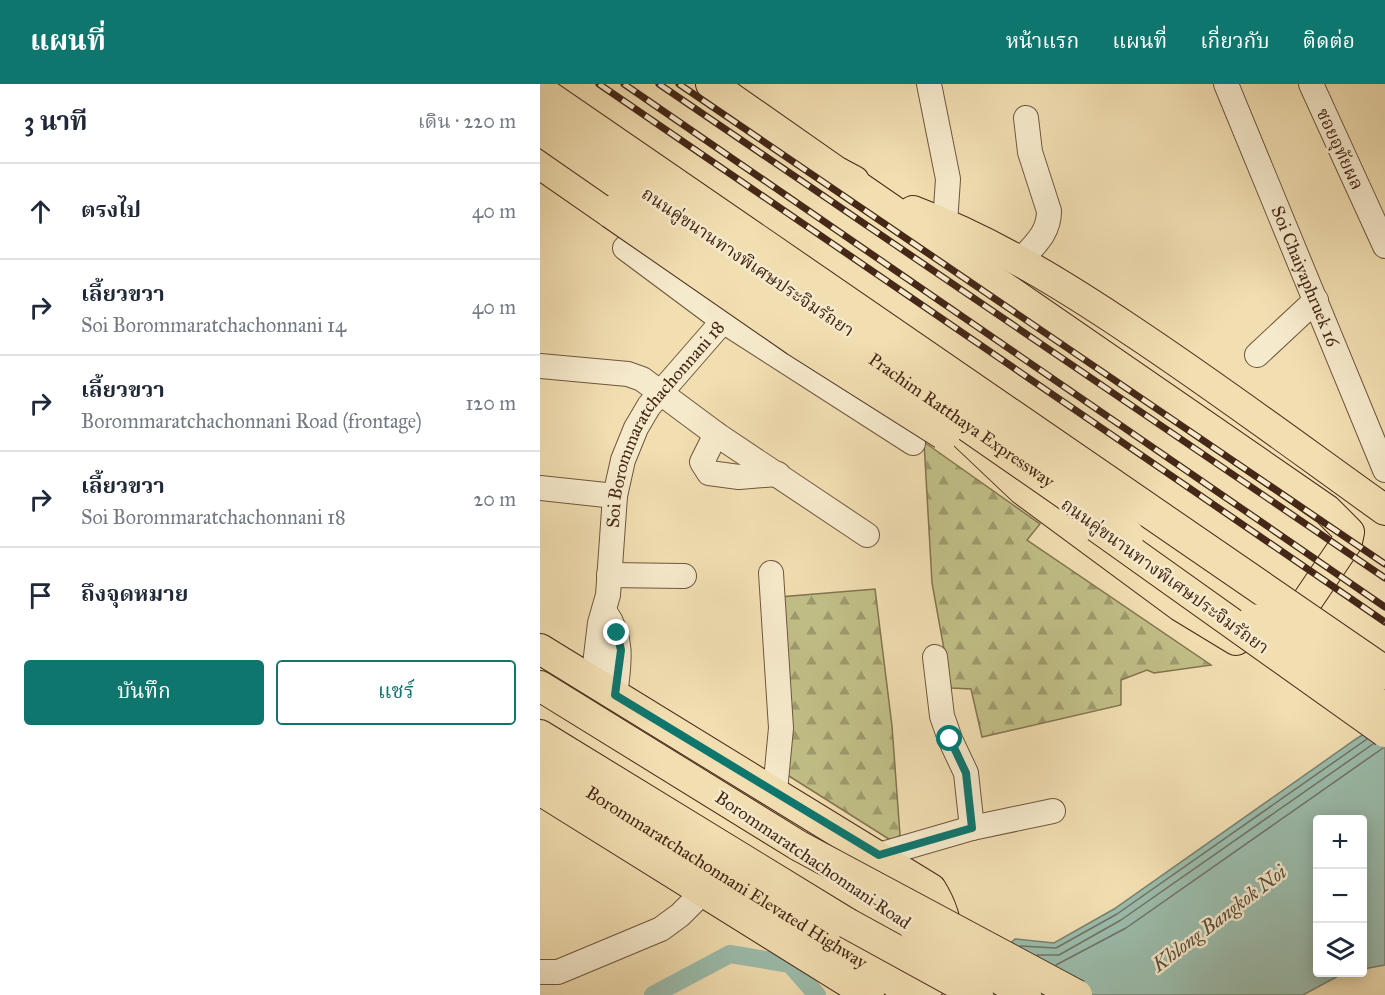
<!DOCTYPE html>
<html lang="th">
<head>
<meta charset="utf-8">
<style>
  :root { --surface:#fff; --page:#f2f2f3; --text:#1f2937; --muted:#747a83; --line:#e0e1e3; --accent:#0f766e }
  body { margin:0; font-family:"IM FELL Great Primer","Noto Serif Thai",serif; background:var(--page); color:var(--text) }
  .controls { position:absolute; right:18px; bottom:18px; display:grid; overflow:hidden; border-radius:6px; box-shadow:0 3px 15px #0003 }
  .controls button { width:54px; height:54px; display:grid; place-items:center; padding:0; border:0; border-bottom:2px solid var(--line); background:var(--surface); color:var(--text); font:30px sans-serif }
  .stop { position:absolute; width:18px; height:18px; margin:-14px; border:4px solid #0f766e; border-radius:50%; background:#fff }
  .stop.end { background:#0f766e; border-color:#fff; box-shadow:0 2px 6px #0008 }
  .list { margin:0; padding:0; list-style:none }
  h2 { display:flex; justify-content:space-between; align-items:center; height:78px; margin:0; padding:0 24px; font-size:26px }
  h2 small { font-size:20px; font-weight:400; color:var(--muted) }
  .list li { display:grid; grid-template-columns:39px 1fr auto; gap:18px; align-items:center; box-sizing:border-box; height:96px; padding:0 24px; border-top:2px solid var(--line) }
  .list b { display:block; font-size:22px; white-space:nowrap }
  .list p { margin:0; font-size:20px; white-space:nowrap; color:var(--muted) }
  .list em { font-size:20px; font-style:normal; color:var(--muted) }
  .actions { display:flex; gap:12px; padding:18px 24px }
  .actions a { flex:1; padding:14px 0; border:2px solid var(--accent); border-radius:6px; text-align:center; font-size:21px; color:var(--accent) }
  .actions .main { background:var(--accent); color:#fff }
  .icon { flex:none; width:33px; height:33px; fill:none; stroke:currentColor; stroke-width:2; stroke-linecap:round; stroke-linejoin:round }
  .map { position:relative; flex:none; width:845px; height:911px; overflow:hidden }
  header { display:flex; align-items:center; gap:36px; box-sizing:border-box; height:84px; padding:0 30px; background:var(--accent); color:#fff }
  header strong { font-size:28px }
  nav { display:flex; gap:33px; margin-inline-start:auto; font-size:21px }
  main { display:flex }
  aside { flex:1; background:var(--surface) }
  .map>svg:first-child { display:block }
</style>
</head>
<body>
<header>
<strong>แผนที่</strong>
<nav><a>หน้าแรก</a><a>แผนที่</a><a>เกี่ยวกับ</a><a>ติดต่อ</a></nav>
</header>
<main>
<aside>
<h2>3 นาที<small>เดิน · 220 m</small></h2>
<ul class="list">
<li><svg class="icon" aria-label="ahead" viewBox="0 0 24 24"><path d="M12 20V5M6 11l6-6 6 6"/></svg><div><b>ตรงไป</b></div><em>40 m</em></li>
<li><svg class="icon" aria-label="right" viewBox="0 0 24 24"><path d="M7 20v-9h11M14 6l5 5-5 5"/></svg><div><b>เลี้ยวขวา</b><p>Soi Borommaratchachonnani 14</p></div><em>40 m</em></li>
<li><svg class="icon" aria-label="right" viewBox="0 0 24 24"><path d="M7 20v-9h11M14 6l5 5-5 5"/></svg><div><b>เลี้ยวขวา</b><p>Borommaratchachonnani Road (frontage)</p></div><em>120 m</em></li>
<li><svg class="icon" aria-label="right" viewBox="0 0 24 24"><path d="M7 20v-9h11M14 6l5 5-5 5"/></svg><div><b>เลี้ยวขวา</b><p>Soi Borommaratchachonnani 18</p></div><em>20 m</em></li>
<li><svg class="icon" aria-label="arrive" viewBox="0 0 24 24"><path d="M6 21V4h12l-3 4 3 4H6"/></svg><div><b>ถึงจุดหมาย</b></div></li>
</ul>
<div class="actions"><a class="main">บันทึก</a><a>แชร์</a></div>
</aside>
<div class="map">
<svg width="845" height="911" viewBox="0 0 845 911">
  <defs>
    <pattern id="forest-firs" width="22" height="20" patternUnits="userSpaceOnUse" patternTransform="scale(1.5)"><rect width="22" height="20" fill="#c1bf87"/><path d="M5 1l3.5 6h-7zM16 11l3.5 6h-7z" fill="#9f9b6d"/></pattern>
  </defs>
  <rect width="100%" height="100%" fill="#f1deb1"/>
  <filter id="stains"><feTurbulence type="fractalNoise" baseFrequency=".00333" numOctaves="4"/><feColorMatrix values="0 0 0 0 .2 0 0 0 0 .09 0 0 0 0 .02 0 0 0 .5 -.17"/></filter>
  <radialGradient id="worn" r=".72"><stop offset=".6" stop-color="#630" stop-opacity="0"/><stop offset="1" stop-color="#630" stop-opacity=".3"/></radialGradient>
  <g fill="url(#forest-firs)" stroke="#837450" stroke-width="1.5">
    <polygon points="384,358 500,440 487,456 671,581 614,589 607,586 581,596 581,621 442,653 431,605 411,604 392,499"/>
    <polygon points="335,505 352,642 360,751 352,757 241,687 239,513"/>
  </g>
  <polygon fill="#9bbcac" stroke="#798171" stroke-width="1.5" points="845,637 845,881 823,885 822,736 778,736 778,888 804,889 763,911 417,911 475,855 514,859 574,825 816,655"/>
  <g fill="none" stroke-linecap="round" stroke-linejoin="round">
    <g stroke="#707262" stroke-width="1.5">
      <polyline points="480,862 516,864 577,830 827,655"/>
      <polyline points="497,871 519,871 581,836 833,660"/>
      <polyline points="516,881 586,844 843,664"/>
    </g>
    <polyline stroke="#9bbcac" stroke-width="18" points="113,911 190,870 250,880 277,911"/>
    <defs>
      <g id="minor">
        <polyline points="389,0 408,95 405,139"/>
        <path id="s1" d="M686,0L845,386"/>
        <polyline points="771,0 845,162"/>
        <polyline points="85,164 183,237"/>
        <path d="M481,176C495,160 509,149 509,127L490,68L486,34"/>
        <polyline points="717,271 776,216"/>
        <polyline points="0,282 88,290 102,295 176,350 327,451"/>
        <polyline points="176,350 162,378 169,389 199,393 238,390"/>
        <polyline points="0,404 75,412"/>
        <polyline points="231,489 241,644 235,707"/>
        <polyline points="69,491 144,492"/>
        <path d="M65,528C84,555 79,580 75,611"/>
        <polyline points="395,573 402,632 410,655 426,689 432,744"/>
        <path id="s2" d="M53,597L60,539L68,511L75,412L83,376L96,344L109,322L183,237L373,359"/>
        <polyline points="339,771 432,744 513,727"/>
        <polyline points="0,888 18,888 121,845 140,831 162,809"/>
      </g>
      <g id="major">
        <polyline points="171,0 297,88 314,97"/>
        <polyline points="297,88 787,426 809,448 807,458 757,532 744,537 732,535 570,421"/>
        <path d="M373,127C452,157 522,200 592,247C678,304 761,366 845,426"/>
        <polyline points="426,352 483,406 640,522 696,556"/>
        <path d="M0,565L391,805C413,840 415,885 378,911"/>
        <polyline points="0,602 259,762"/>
        <polyline points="0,651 307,839"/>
        <path id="s3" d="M0,677L375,911"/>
        <polyline points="0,706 329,911"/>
      </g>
      <polyline id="highway" points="0,78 72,128"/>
    </defs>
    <use href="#minor" stroke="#70563e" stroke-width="26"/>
    <use href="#major" stroke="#452818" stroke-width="32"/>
    <use href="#highway" stroke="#452818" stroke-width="35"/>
    <use href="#minor" stroke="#f6eacc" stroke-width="24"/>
    <use href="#major" stroke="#f1deb1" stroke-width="30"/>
    <use href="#highway" stroke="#f1deb1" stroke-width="33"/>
    <defs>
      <g id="rail">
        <polyline points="59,0 845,538"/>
        <polyline points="84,0 845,523"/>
        <polyline points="119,0 845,494"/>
        <polyline points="139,0 845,480"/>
      </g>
    </defs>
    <use href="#rail" stroke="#452818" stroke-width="7"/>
    <use href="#rail" stroke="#f6eacc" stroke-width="4.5" stroke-dasharray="14" stroke-linecap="butt"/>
    <defs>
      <g id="major-bridge">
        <polyline points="557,443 845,648"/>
        <polyline points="259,762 537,911"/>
        <polyline points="307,839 438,911"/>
        <polyline points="374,843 486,911"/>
      </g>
      <g id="highway-bridge">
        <polyline points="0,8 845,589"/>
        <path id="s4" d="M0,44L587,451"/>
        <polyline points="72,128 257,256 404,349"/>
        <polyline points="714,537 845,626"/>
      </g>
    </defs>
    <use href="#major-bridge" stroke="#452818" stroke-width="32" stroke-linecap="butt"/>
    <use href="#highway-bridge" stroke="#452818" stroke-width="35" stroke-linecap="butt"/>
    <use href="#major-bridge" stroke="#f1deb1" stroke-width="30"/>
    <use href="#highway-bridge" stroke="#f1deb1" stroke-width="33"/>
  </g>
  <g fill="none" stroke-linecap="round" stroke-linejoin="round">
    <polyline stroke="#0f766e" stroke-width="8" points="77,549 81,566 75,611 339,771 432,744 426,689 410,655"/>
  </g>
  <g text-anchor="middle" stroke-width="5" stroke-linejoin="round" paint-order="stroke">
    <g font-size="18" fill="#452818" stroke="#f6eacc">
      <text transform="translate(800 65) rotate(65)" y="6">ซอยอุทัยผล</text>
      <text transform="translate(208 178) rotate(34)" y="6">ถนนคู่ขนานทางพิเศษประจิมรัถยา</text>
      <text dy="6" stroke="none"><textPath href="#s1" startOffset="208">Soi Chaiyaphruek 16</textPath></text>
      <text dy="6" stroke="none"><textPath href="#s4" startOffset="513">Prachim Ratthaya Expressway</textPath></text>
      <text dy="6" stroke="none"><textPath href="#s2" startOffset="274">Soi Borommaratchachonnani 18</textPath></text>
      <text transform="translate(625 492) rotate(36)" y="6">ถนนคู่ขนานทางพิเศษประจิมรัถยา</text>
      <text transform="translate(273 776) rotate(34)" y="6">Borommaratchachonnani Road</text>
      <text dy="6" stroke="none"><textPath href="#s3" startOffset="220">Borommaratchachonnani Elevated Highway</textPath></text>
    </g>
    <g font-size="20" font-style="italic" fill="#5a4d3d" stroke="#f6eacc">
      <text transform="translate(679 834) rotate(-37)" y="7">Khlong Bangkok Noi</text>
    </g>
  </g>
  <rect width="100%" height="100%" filter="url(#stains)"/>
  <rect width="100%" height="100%" fill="url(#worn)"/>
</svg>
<div class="controls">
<button>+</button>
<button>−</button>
<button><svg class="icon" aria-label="layers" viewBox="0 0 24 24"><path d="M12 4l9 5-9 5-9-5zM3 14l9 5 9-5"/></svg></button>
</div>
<div class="stop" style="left:410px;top:655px"></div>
<div class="stop end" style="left:77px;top:549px"></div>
</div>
</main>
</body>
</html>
